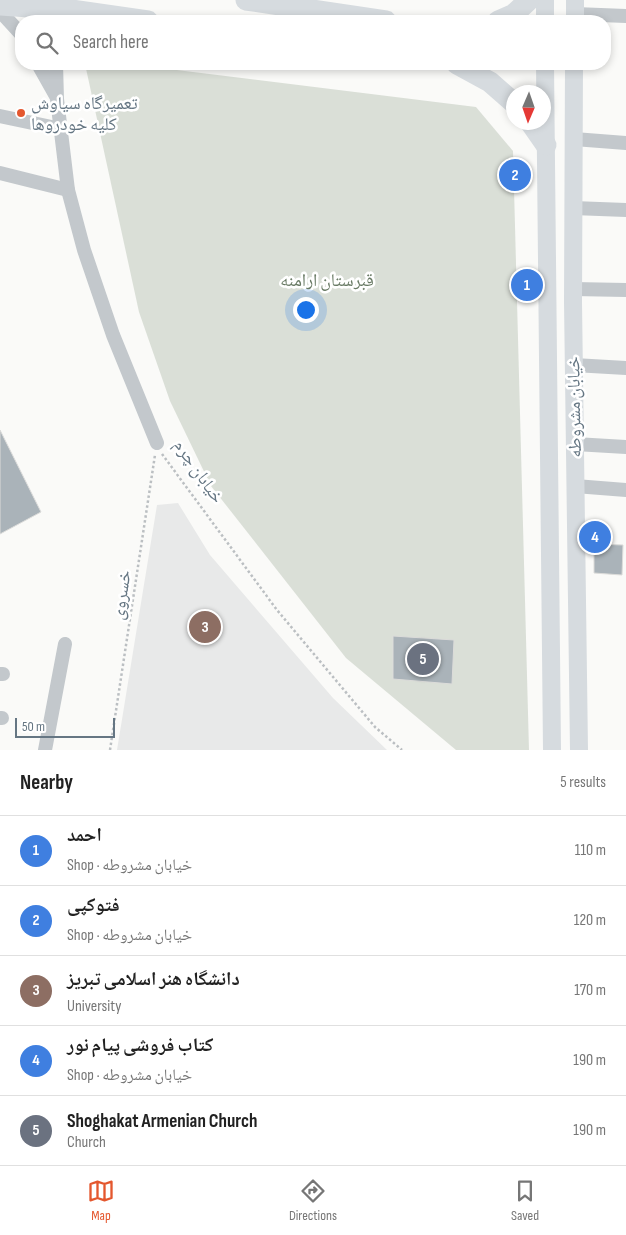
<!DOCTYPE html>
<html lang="en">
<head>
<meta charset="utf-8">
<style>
  :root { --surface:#fff; --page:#f6f6f6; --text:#222; --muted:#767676; --line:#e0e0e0; --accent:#e4572e }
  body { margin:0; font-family:"Sofia Sans Condensed","Noto Naskh Arabic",sans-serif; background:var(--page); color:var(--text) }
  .compass { position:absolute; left:506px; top:85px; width:45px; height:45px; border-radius:50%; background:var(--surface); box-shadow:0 2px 8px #0003; rotate:182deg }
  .scale { position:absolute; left:15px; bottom:12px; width:100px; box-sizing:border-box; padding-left:5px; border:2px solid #657683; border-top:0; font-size:14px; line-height:18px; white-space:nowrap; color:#657683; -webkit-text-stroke:4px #fff; paint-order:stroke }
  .you { position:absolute; left:305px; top:309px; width:18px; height:18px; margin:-12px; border:4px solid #fff; border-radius:50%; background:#1a73e8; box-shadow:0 0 0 8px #1a73e833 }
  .badge { display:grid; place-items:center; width:32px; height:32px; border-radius:50%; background:var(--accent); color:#fff; font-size:16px; font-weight:700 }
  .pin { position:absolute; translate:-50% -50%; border:2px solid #fff; box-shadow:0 1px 5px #0006 }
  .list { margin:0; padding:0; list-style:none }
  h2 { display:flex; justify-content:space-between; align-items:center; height:65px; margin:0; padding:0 20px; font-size:21px }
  h2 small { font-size:16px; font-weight:400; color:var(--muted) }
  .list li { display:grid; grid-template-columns:32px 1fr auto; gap:15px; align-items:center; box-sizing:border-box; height:70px; padding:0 20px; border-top:1px solid var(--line) }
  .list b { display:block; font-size:19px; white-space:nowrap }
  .list p { margin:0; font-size:16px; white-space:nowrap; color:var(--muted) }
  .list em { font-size:16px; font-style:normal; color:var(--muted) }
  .icon { flex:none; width:28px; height:28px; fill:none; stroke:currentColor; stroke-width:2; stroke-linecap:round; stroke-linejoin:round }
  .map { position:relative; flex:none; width:626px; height:750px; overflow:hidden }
  .search { position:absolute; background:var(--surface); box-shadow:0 2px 8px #0003; left:15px; right:15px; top:15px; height:55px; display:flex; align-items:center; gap:12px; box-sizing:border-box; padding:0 18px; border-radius:20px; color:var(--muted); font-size:19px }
  .sheet { height:415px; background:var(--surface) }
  nav { display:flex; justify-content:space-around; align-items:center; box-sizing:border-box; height:70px; border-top:1px solid var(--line); background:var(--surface); font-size:14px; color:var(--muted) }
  nav a { display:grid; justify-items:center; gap:2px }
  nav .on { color:var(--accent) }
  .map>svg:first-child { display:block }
</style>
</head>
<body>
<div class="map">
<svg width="626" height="750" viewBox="0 0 626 750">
  <rect width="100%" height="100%" fill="#fafaf8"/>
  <polygon fill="#e8e9e9" points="178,503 210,555 333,698 387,750 117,750 157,505"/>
  <polygon fill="#dadfd7" points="85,64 128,64 476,107 513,151 529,750 456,750 346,658 211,486 170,401 139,312"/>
  <g fill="#aab3b9" stroke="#dcdcda">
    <polygon points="0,430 41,512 0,534"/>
    <polygon points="594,544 623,545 622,575 594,573"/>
    <polygon points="393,636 454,640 452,684 393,679"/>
  </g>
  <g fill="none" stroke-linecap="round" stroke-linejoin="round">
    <g stroke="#bbbfc2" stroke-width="2.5" stroke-dasharray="2.5 2.5" stroke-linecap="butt">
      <polyline points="162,454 277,610 375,727 402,750"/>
      <polyline points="110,750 155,455"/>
    </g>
    <g stroke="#c3c8cc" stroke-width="14">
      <polyline points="0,11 21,34"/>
      <polyline points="575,14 626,16"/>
      <polyline points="38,64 56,96"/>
      <polyline points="56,64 57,99 68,190 84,250 113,335 157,443"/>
      <polyline points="0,116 61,129"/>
      <polyline points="574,139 626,143"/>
      <polyline points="0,173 68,190"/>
      <polyline points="573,208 626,210"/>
      <polyline points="573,289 626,290"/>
      <polyline points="574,365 626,368"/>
      <polyline points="575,444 626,447"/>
      <polyline points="575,486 626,490"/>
      <polyline points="0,674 3,674"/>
      <polyline points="0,718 2,718"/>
      <polyline points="45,750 65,644"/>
    </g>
    <g stroke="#d6dbdf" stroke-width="18">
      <polyline points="545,21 545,0"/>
      <polyline points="575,21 575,0"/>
      <polyline points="545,64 552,750"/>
      <polyline points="574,64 573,302 579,750"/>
    </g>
    <g stroke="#d6dbdf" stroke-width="21">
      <polyline points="246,0 386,21"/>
      <polyline points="0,5 72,10 148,21"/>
      <polyline points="498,21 514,14 529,0"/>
      <polyline points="457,64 490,82 514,103"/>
      <polyline points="530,122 546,145"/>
    </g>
  </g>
  <circle fill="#e4572e" stroke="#fff" stroke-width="2" cx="21" cy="113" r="5"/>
  <g text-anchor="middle" stroke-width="5" stroke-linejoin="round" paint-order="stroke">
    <g font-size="18" fill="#657683" stroke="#fff" text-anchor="start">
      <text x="31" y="109">تعمیرگاه سیاوش<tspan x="31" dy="21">کلیه خودروها</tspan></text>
    </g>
    <g font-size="18" fill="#687a64" stroke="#fff">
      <text x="327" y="286">قبرستان ارامنه</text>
    </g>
    <g font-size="18" fill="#657683" stroke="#fff">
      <text transform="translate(574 407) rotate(-91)" y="6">خیابان مشروطه</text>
      <text transform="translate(199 471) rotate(55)" y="6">خیابان چرم</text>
      <text transform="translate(121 595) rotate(-81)" y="6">خسروی</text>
    </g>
  </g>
</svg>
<svg class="compass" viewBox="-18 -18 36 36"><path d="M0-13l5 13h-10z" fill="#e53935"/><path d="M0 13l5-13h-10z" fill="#767676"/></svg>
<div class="scale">50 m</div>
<div class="you"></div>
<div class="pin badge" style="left:527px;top:285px;background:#3f7fe0">1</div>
<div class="pin badge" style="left:515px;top:175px;background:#3f7fe0">2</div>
<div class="pin badge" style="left:205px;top:627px;background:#8d6e63">3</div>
<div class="pin badge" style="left:595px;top:537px;background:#3f7fe0">4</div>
<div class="pin badge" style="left:423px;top:659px;background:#6b7280">5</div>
<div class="search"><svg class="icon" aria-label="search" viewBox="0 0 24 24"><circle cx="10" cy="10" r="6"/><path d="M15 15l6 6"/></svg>Search here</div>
</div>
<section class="sheet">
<h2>Nearby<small>5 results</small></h2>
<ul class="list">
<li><span class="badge" style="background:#3f7fe0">1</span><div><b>احمد</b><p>Shop · خیابان مشروطه</p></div><em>110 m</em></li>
<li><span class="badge" style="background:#3f7fe0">2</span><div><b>فتوکپی</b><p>Shop · خیابان مشروطه</p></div><em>120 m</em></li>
<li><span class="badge" style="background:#8d6e63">3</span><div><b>دانشگاه هنر اسلامی تبریز</b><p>University</p></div><em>170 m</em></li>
<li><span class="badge" style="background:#3f7fe0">4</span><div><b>کتاب فروشی پیام نور</b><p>Shop · خیابان مشروطه</p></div><em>190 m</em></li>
<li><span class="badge" style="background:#6b7280">5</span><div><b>Shoghakat Armenian Church</b><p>Church</p></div><em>190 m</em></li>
</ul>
</section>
<nav>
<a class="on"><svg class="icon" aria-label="map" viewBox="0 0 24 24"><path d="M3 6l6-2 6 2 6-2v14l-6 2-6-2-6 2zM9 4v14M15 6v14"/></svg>Map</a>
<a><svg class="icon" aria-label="directions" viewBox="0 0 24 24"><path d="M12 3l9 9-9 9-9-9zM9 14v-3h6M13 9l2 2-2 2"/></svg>Directions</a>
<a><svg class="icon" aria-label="saved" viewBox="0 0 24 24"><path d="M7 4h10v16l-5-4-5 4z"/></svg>Saved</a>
</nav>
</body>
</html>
